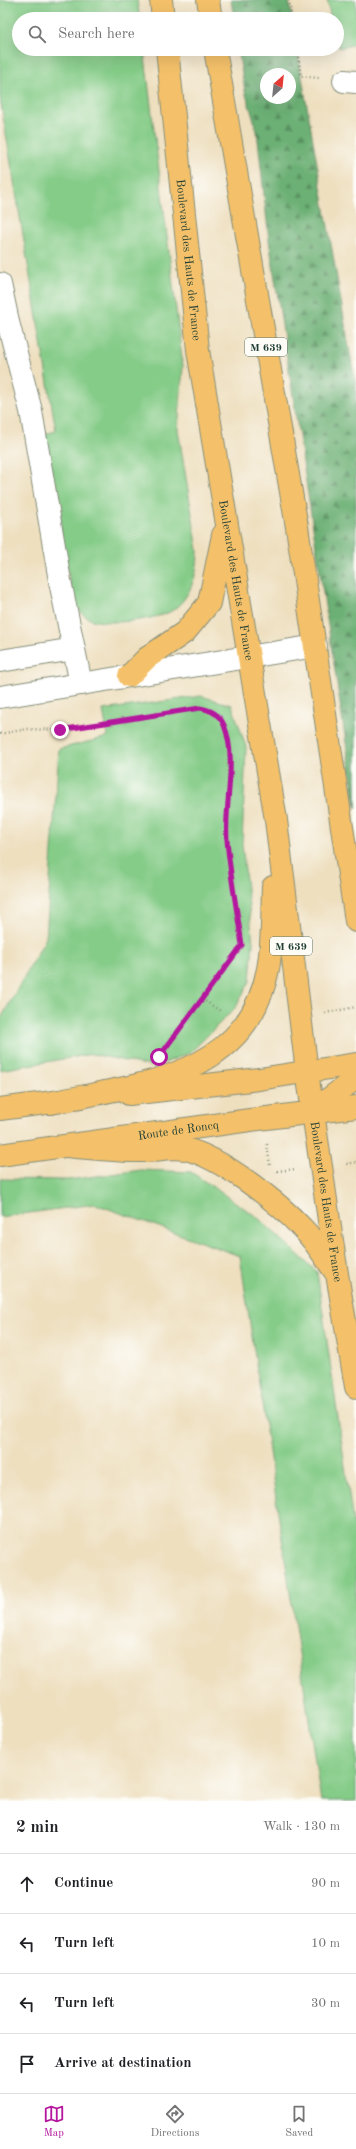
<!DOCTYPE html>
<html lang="en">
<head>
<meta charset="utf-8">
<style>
  :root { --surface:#fff; --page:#f6f6f6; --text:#202124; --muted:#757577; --line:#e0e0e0; --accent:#b5179e }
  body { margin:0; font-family:"Old Standard TT",serif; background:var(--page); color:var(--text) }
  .compass { position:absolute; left:260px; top:68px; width:36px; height:36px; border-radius:50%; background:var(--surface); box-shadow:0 4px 16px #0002; rotate:27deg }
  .stop { position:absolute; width:12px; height:12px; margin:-9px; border:3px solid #b5179e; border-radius:50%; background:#fff }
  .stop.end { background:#b5179e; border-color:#fff; box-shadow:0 1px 4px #0008 }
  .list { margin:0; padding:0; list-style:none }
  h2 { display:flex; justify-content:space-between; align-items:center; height:52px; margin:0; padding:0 16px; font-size:17px }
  h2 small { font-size:13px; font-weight:400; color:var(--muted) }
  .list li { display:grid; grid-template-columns:26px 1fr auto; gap:12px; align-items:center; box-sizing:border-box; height:60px; padding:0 16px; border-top:1px solid var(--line) }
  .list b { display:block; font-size:15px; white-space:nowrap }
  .list em { font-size:13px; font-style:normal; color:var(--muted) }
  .icon { flex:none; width:22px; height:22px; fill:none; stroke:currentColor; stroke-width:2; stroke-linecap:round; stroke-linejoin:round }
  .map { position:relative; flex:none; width:356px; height:1801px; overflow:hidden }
  .search { position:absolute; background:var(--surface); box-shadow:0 4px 16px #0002; left:12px; right:12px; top:12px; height:44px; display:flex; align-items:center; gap:10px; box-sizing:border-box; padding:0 14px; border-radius:22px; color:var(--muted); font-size:15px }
  .sheet { height:292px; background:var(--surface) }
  nav { display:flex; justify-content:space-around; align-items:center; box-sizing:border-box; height:56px; border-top:1px solid var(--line); background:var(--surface); font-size:11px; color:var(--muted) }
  nav a { display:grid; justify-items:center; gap:2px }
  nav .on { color:var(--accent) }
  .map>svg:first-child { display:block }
</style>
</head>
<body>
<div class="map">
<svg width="356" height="1801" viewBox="0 0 356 1801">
  <defs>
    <pattern id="forest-firs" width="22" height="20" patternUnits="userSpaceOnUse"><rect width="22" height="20" fill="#6cb074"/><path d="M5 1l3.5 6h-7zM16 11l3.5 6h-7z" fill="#589060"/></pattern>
  </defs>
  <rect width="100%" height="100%" fill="#fdfcf7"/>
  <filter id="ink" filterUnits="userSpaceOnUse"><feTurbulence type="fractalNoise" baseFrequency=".025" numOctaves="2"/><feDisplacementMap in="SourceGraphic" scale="8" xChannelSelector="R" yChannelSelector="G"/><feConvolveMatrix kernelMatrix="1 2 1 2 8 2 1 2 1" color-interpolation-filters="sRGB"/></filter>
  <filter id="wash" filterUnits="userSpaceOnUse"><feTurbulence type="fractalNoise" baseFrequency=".012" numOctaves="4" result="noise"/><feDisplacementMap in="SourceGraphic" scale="16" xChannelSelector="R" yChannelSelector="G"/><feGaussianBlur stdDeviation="0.9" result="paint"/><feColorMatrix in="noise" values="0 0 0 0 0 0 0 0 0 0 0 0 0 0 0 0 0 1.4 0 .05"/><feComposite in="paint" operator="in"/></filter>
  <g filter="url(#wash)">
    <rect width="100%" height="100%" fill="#eedfbf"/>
    <g fill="#85cc88" stroke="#52845e">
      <path d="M0,0H137L140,19H19V49H144L183,366L178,430L198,550C198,572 192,596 173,610C159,620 105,626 90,619C82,615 77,608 73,601L44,434L56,431L0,98Z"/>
      <polygon points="327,0 356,0 356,44 339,48 337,19 331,19"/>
      <polygon points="201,696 232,705 246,747 242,844 253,943 250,981 236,1007 190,1053 154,1067 92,1054 0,1070 0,1020 46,938 59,749 108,737 103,710"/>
      <polygon points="141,1170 191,1172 257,1217 317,1272 356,1543 356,1801 321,1801 240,1256 95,1204 0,1217 0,1179 68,1180"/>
    </g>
    <g fill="url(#forest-firs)" stroke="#467654" fill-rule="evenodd">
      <polygon points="231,0 289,0 292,19 234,19"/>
      <path d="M238,49H297L356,387V808L269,240L257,131L245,91ZM266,74H290V98H266Z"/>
    </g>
  </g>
  <g filter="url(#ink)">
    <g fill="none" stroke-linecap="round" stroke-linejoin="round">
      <defs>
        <g id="minor">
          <polyline points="344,81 356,82"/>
          <polyline points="0,284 9,326 31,411 60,581 81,684"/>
          <polyline points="0,661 74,649"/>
          <polyline points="0,697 316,646"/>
        </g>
        <g id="major">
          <polyline points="129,1094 259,1079 356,1064"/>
          <polyline points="0,1109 69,1100"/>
          <polyline points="313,1111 356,1078"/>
          <path id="s1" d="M0,1155L250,1120L356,1107"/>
        </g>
        <g id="highway">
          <polyline points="161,0 163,19"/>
          <polyline points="208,0 211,19"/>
          <path id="s2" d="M167,49L198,350L276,820L307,1072L337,1274L356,1387"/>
          <polyline points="215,49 297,527 356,921"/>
          <polyline points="129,676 147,658 185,632 209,603 223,535"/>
          <path d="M50,1103C139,1084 247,1078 268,969C273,942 272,914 273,887"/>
          <path d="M66,1146C91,1148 115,1151 140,1151C155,1151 170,1146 185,1149C221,1157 278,1202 303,1229C315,1241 324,1256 334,1270"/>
        </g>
      </defs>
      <use href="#minor" stroke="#868e7a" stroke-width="24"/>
      <use href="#major" stroke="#868e7a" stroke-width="24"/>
      <use href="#highway" stroke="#868e7a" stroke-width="24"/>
      <g stroke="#868e7a" stroke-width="2.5" stroke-dasharray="1 3" stroke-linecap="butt">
        <polyline points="289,0 292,19"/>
        <polyline points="297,49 301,76 319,78"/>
        <polyline points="0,734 27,729 60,730 201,708 213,712 221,718 229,744 227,839 242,945 166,1048"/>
        <polyline points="202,999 222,1012"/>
        <polyline points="325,1013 356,1007"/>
        <polyline points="267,1144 270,1166"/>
        <polyline points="347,1164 356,1162"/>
        <polyline points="277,1171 296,1169"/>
      </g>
      <use href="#minor" stroke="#fff" stroke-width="22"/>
      <use href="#major" stroke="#f4c16a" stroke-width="22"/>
      <use href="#highway" stroke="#f4c16a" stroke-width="22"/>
    </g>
  </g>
  <g fill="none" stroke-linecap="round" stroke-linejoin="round" filter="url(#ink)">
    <path stroke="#b5179e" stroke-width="5" d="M60,730L200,708C211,710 219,714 224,725C238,760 224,802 227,840C230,875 237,910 242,945L159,1057"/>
  </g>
  <g text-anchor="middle" stroke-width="3.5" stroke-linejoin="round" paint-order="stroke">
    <g fill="#fdfcf7" stroke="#62766e" stroke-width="1">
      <rect x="245" y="338" width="42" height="18" rx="3"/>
      <rect x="270" y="937" width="42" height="18" rx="3"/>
    </g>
    <g font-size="11" font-weight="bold" fill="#1f3d34">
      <text x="266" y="351">M 639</text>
      <text x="291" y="950">M 639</text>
    </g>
    <g font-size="12" fill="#1f3d34" stroke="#fdfcf7">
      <text dy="4" stroke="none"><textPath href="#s2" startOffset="212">Boulevard des Hauts de France</textPath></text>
      <text dy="4" stroke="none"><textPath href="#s2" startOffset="536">Boulevard des Hauts de France</textPath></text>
      <text dy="4" stroke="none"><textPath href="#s1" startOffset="180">Route de Roncq</textPath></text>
      <text dy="4" stroke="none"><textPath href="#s2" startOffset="1164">Boulevard des Hauts de France</textPath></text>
    </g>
  </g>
</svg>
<svg class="compass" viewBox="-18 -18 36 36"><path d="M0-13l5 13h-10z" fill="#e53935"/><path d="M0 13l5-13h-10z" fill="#757577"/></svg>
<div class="stop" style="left:159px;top:1057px"></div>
<div class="stop end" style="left:60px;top:730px"></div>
<div class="search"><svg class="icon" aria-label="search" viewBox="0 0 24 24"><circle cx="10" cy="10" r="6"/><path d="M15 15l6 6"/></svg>Search here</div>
</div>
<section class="sheet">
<h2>2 min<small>Walk · 130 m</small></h2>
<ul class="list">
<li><svg class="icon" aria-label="ahead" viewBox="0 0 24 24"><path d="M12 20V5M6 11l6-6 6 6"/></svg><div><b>Continue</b></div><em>90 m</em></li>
<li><svg class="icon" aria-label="left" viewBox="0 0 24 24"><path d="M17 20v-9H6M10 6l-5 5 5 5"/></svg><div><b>Turn left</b></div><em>10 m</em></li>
<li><svg class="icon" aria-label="left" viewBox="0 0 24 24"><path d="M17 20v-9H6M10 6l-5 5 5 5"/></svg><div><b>Turn left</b></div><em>30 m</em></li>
<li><svg class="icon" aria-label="arrive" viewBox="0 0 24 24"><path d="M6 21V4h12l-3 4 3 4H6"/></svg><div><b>Arrive at destination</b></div></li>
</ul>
</section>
<nav>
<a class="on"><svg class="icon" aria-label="map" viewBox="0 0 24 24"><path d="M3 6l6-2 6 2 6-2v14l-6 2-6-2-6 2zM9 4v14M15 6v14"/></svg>Map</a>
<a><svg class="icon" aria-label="directions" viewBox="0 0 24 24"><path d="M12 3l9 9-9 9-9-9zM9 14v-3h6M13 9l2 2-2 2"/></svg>Directions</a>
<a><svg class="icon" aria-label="saved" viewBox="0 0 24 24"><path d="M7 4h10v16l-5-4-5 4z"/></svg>Saved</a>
</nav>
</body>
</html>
